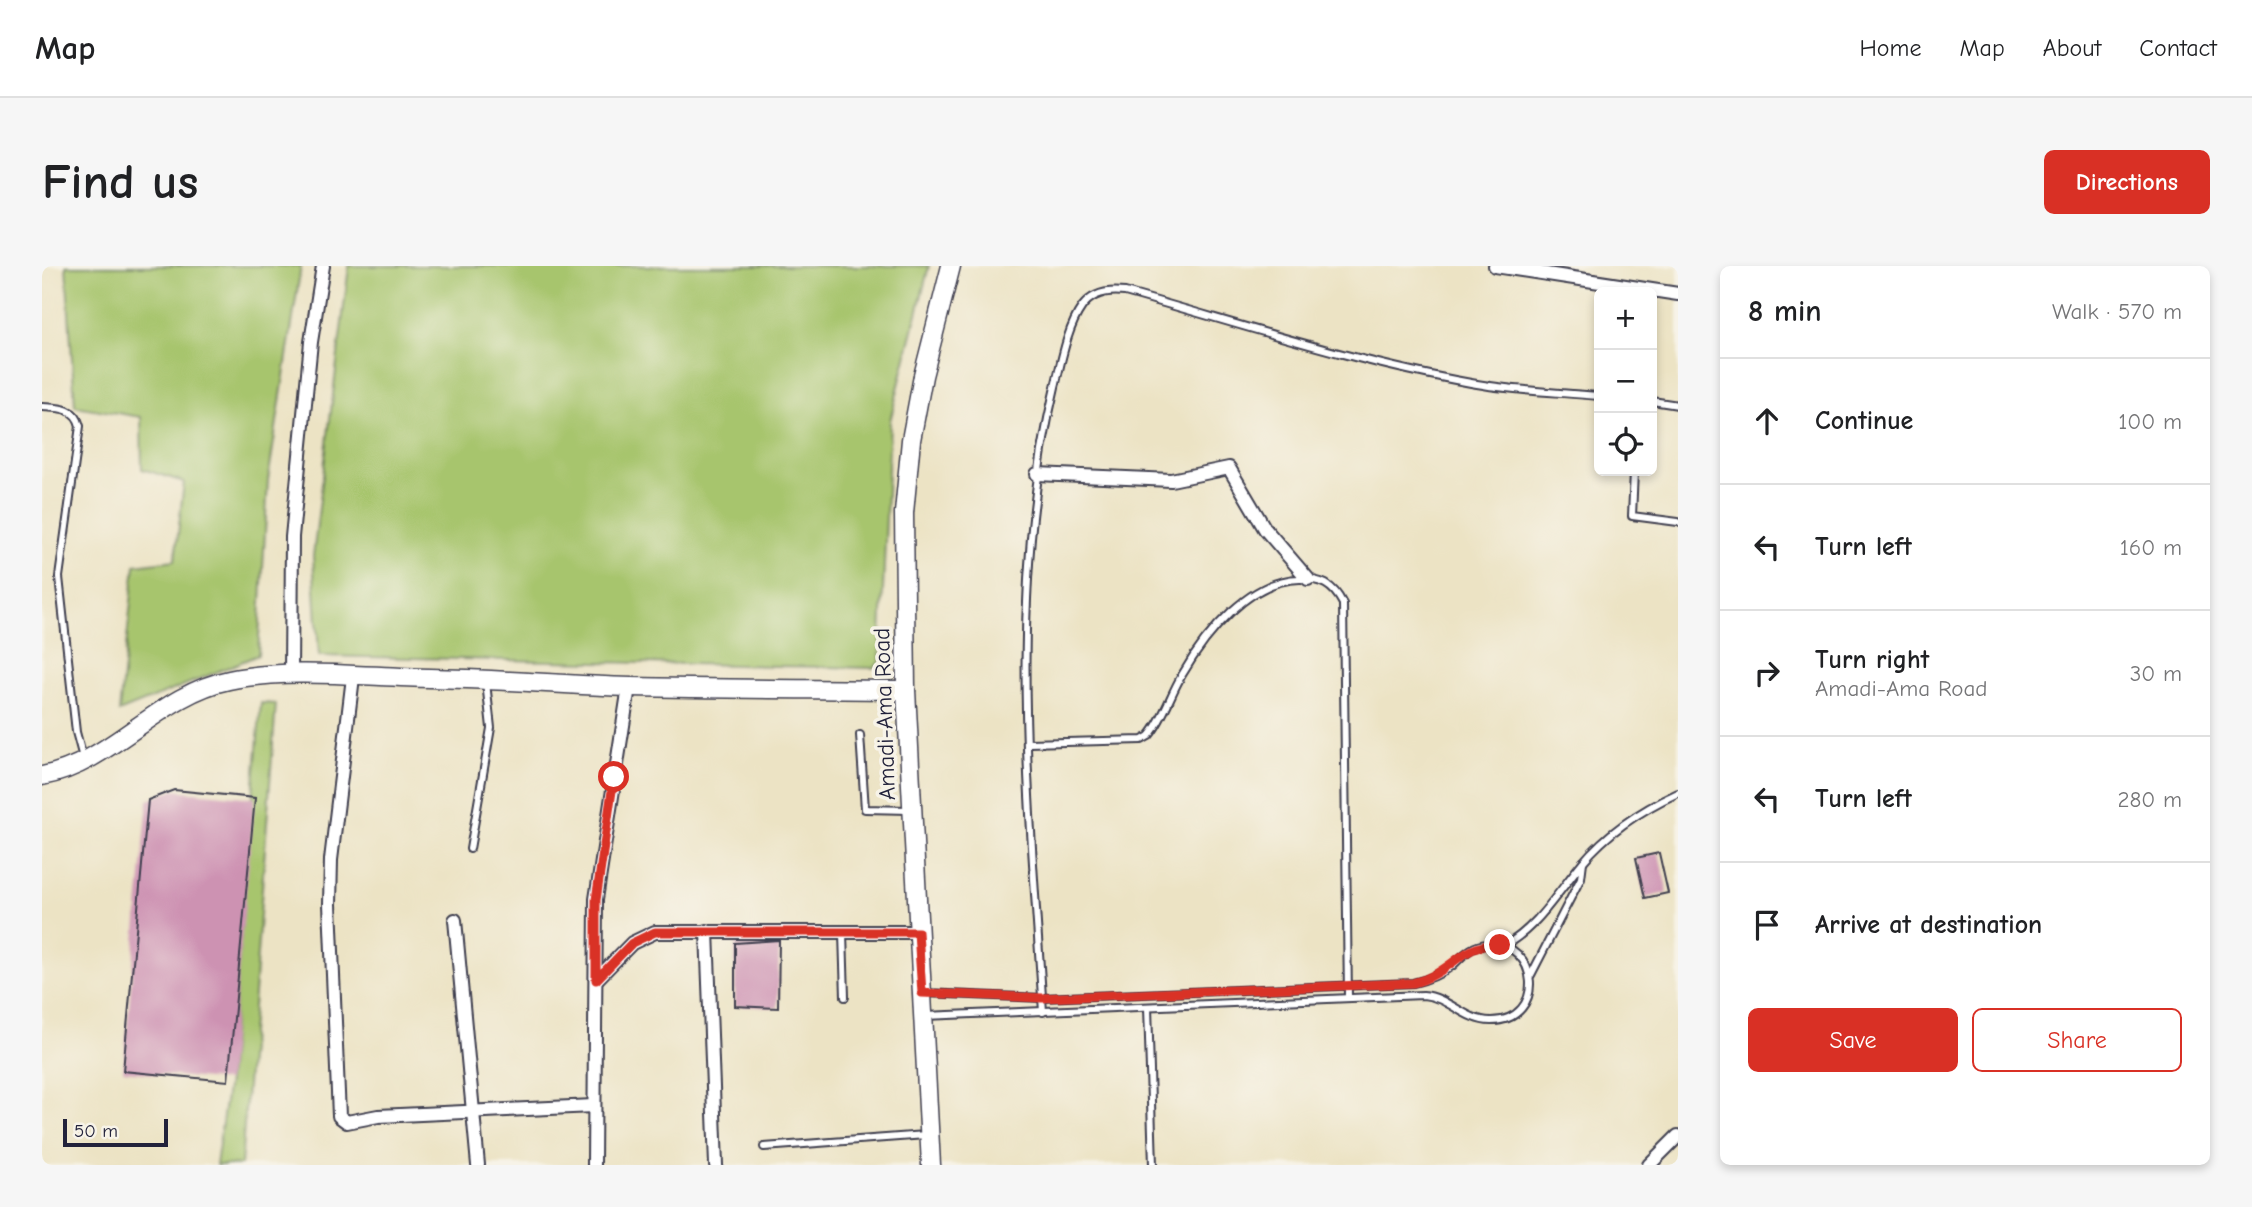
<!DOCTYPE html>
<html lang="en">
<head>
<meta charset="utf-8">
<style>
  :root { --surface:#fff; --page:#f6f6f6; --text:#202124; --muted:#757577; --line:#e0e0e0; --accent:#d93025 }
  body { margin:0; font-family:"Comic Neue",sans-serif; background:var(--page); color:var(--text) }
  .controls { position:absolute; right:21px; top:21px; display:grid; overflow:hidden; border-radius:10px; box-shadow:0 4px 10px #0003 }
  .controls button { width:63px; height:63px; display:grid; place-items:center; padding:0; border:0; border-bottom:2px solid var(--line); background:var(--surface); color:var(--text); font:35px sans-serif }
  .scale { position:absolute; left:21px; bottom:18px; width:105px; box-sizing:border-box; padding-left:7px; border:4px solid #22223b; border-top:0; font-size:19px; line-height:24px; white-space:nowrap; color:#22223b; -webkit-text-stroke:5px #f7f3e8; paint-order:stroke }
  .stop { position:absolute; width:21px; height:21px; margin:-16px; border:5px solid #d93025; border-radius:50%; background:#fff }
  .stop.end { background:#d93025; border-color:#fff; box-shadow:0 2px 7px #0008 }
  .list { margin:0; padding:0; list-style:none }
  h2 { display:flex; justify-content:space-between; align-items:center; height:91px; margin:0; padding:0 28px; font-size:30px }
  h2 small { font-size:23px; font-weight:400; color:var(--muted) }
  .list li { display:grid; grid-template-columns:46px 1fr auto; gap:21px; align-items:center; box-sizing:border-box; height:126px; padding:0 28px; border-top:2px solid var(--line) }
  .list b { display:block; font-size:26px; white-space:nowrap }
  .list p { margin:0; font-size:23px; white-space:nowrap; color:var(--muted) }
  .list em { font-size:23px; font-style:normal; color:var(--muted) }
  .actions { display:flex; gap:14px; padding:21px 28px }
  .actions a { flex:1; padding:16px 0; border:2px solid var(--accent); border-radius:10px; text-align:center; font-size:24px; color:var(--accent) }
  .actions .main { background:var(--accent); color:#fff }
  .icon { flex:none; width:38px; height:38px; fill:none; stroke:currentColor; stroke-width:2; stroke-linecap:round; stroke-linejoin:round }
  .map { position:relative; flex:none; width:1636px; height:899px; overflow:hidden; border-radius:10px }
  header { display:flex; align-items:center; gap:42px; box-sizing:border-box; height:98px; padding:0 35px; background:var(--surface); border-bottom:2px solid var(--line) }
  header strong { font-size:33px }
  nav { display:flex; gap:38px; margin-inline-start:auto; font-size:24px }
  .intro { display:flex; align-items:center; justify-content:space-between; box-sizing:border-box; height:168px; padding:0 42px }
  h1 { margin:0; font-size:49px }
  .button { padding:18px 32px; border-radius:10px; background:var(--accent); color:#fff; font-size:24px; font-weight:700 }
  main { display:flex; gap:42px; padding:0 42px }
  aside { flex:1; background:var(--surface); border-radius:10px; box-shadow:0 4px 10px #0003 }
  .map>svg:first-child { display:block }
</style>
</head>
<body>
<header>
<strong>Map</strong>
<nav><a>Home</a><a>Map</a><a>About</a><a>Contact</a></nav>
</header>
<div class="intro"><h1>Find us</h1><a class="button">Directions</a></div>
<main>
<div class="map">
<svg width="1636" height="899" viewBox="0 0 1636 899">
  <rect width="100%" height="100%" fill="#f7f3e8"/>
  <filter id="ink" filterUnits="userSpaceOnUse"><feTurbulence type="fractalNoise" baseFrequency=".0143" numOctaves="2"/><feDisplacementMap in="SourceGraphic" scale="14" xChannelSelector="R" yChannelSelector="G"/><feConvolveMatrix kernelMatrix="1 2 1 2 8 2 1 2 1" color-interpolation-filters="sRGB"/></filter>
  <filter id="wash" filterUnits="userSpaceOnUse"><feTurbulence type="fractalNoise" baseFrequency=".00686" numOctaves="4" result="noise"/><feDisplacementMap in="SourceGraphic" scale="28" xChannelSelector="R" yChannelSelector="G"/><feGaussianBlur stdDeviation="1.57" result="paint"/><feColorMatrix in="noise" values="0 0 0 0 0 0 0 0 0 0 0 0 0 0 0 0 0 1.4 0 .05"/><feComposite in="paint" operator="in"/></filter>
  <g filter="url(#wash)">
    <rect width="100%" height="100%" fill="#ece3c4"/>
    <g fill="#a7c56d" stroke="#647454" stroke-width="2">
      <polygon points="24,0 259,0 226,214 216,389 77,446 93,299 133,294 142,216 100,203 99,151 33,140"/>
      <polygon points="307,0 887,0 848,155 838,396 831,402 277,390 271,290"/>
      <polygon points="219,437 234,438 199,899 174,899 186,815"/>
    </g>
    <g id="blocks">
      <g fill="#cd92b2">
        <polygon points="132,524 213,532 186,815 81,805 106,534"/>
        <polygon points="1617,587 1626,627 1603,632 1594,592"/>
        <polygon points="737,674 736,742 693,740 693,677"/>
      </g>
    </g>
  </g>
  <g filter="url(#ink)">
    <use href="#blocks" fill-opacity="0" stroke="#403f50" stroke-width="2"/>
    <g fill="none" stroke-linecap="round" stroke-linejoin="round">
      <defs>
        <g id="lane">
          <polyline points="1610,135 1636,139"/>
          <path d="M0,141C16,142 34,141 38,160L17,311L34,466L41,492"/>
          <polyline points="1592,205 1590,250 1636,256"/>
          <polyline points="818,469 823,543 868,544"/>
          <path d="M986,477L1100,474L1107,470C1122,452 1128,429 1140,409C1163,369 1208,313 1258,313C1279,313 1291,318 1301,338L1306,731"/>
          <polyline points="428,583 449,462 444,416"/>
          <polyline points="801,667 803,731"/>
          <path d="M1462,680C1496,661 1515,627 1540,597C1565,567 1601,543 1636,527"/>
          <polyline points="1489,709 1539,612 1541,596"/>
          <path d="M882,727L1000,732L1371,717C1385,714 1398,709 1410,700C1421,690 1429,679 1445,678C1498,674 1505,755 1449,755C1423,755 1407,731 1381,729L883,750"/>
          <polyline points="1106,741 1111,899"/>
          <path d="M1001,746C988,542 964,322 1013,121C1019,97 1025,62 1040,41C1050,27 1067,24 1083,26C1198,58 1312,96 1429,117C1471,125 1515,126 1557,130"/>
          <polyline points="722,881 884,869"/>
        </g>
        <g id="street">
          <polyline points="1453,0 1636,28"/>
          <polyline points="995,208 1129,214 1187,202 1223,263 1266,313"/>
          <polyline points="249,409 250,271 269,76 281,0"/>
          <polyline points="311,411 289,594 288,638 297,850 305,856 336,850 552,840"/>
          <polyline points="413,654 436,899"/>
          <polyline points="665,665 674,899"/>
          <polyline points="554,714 590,677 613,666 876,666"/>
          <polyline points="552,899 554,633 587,421"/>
          <polyline points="1607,899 1636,870"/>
        </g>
        <g id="secondary">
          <path d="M0,510C70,497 117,428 187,414C249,401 325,411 388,412C455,413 522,419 589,421C680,423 772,423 864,424"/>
          <polyline points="889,899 864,424 862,247 869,174 881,110 909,0"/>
        </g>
      </defs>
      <use href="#lane" stroke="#403f50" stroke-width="10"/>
      <use href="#street" stroke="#403f50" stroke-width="16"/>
      <use href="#secondary" stroke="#403f50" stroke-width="21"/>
      <use href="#lane" stroke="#fff" stroke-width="6"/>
      <use href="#street" stroke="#fff" stroke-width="12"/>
      <use href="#secondary" stroke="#fff" stroke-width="18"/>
    </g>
  </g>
  <g fill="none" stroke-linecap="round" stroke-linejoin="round" filter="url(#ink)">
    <path stroke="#d93025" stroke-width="9" d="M572,511L554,634V714L590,677L613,666H876L880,727L1000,732L1371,717C1409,708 1420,676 1458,679"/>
  </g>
  <g text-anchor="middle" stroke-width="7" stroke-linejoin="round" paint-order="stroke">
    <g font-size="23" fill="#22223b" stroke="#f7f3e8">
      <text transform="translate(842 448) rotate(-92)" y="8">Amadi-Ama Road</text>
    </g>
  </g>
</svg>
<div class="controls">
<button>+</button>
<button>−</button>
<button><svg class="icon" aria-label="locate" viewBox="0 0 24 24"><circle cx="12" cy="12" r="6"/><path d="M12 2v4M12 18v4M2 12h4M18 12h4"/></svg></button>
</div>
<div class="scale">50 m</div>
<div class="stop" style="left:572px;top:511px"></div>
<div class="stop end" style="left:1458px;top:679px"></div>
</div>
<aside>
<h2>8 min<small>Walk · 570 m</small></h2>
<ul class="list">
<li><svg class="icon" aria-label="ahead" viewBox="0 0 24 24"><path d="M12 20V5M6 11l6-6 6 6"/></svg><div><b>Continue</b></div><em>100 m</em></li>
<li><svg class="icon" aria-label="left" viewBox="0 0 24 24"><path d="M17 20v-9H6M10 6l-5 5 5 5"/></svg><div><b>Turn left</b></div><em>160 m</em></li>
<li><svg class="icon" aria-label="right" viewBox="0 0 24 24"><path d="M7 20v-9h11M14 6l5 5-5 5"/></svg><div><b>Turn right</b><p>Amadi-Ama Road</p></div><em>30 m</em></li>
<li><svg class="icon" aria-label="left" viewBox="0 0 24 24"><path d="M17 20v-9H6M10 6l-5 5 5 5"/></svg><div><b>Turn left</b></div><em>280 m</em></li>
<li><svg class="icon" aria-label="arrive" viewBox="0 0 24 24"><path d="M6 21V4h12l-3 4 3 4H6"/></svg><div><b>Arrive at destination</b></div></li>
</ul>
<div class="actions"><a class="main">Save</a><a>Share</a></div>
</aside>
</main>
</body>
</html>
